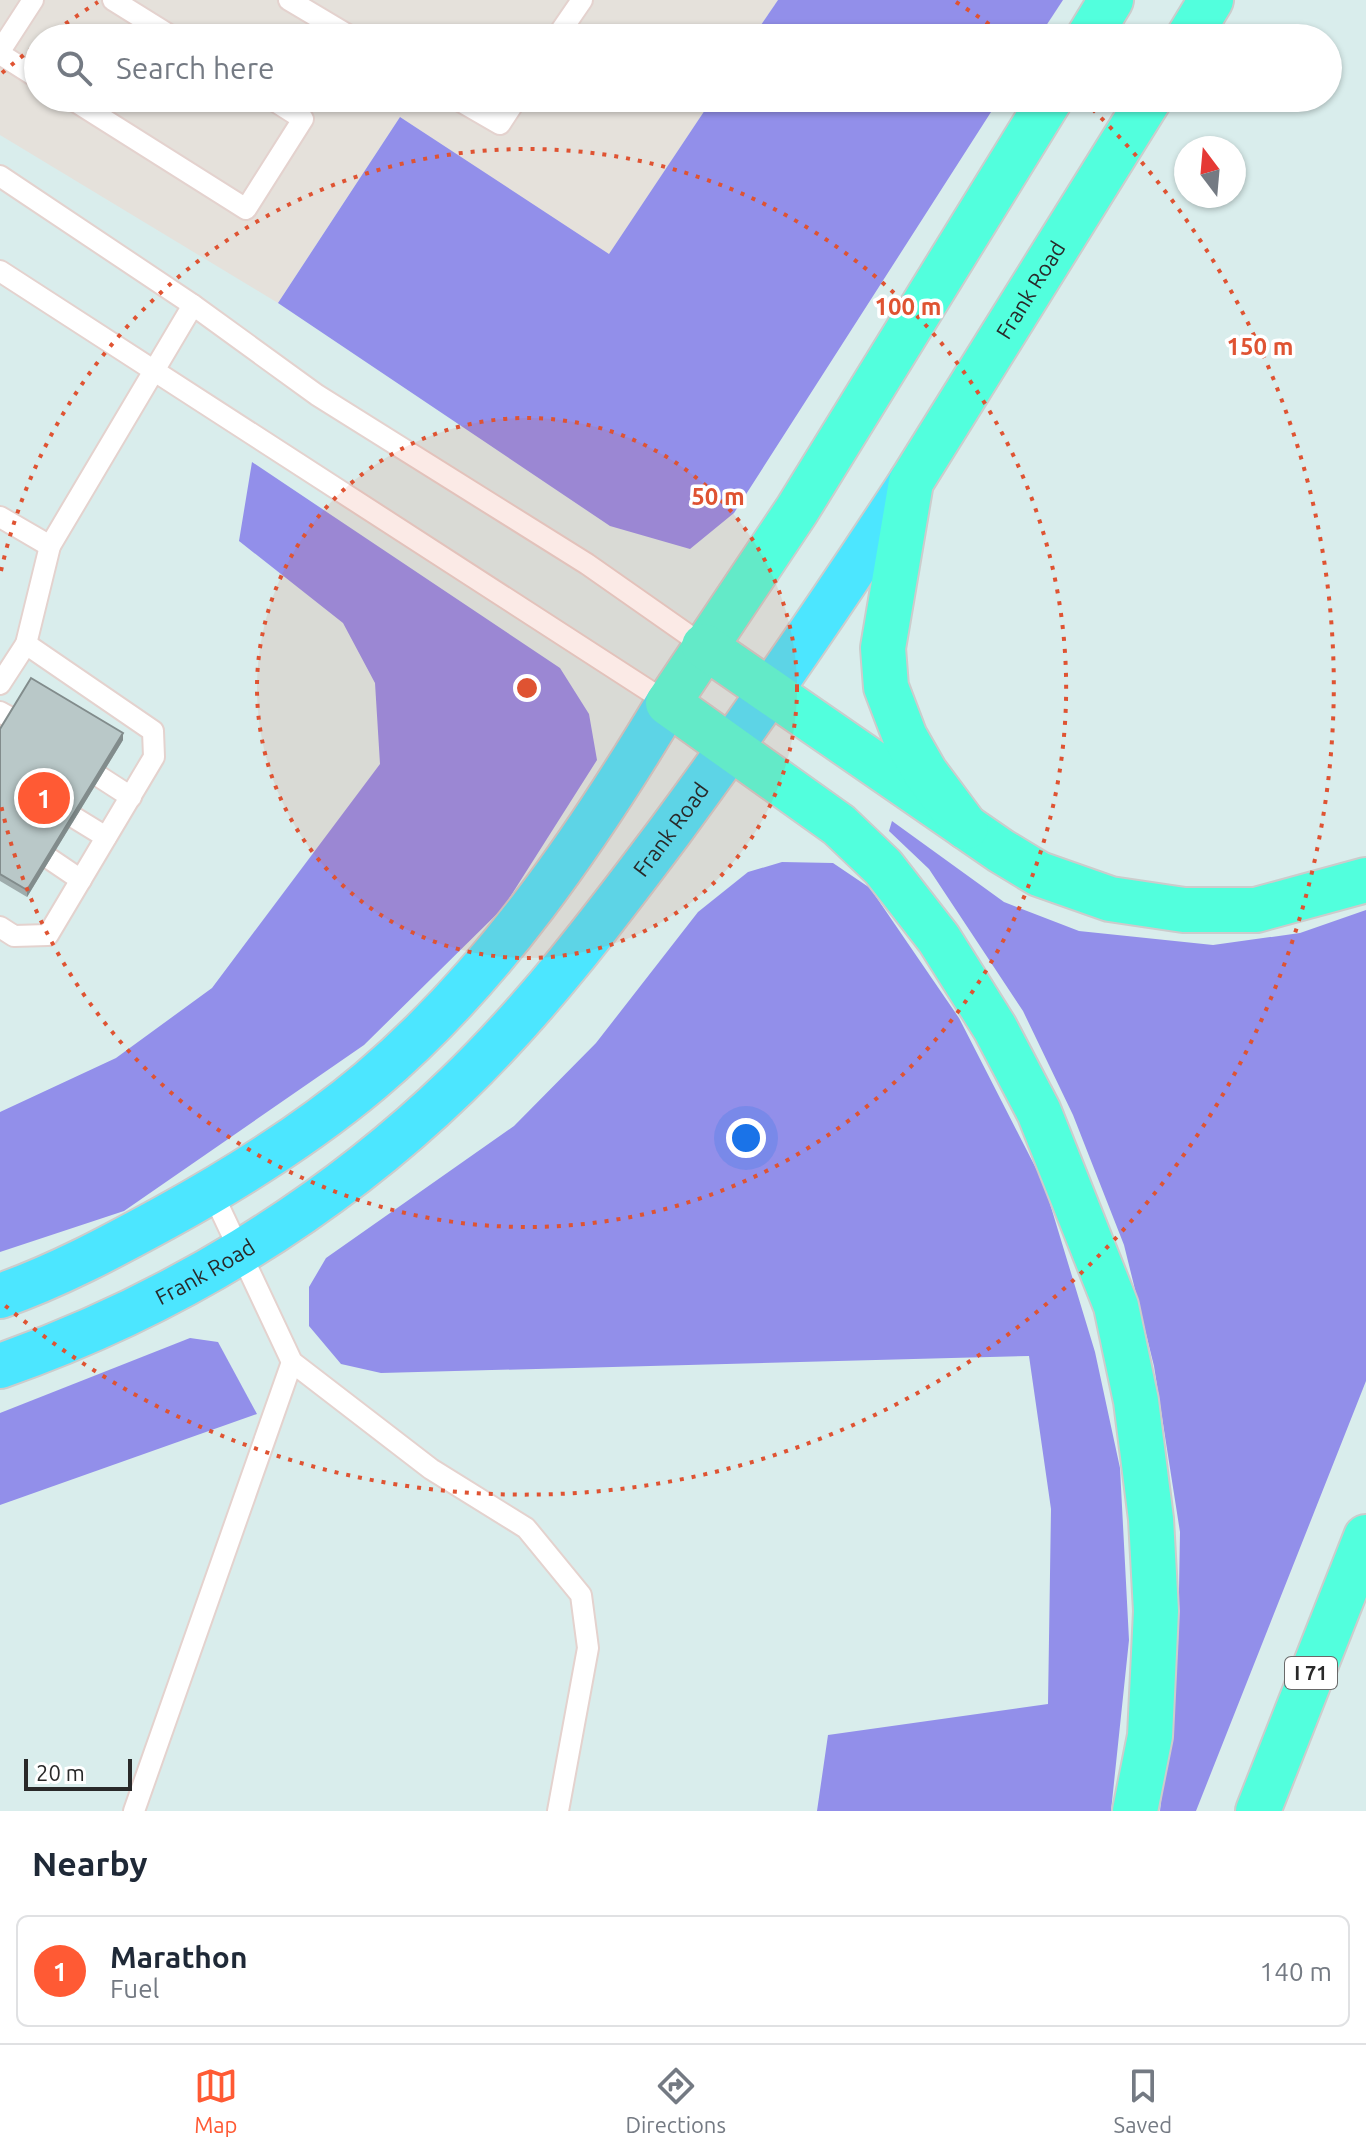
<!DOCTYPE html>
<html lang="en">
<head>
<meta charset="utf-8">
<style>
  :root { --surface:#fff; --page:#f2f2f3; --text:#1f2937; --muted:#747a83; --line:#e0e1e3; --accent:#ff5a34 }
  body { margin:0; font-family:Ubuntu,sans-serif; background:var(--page); color:var(--text) }
  .compass { position:absolute; left:1174px; top:136px; width:72px; height:72px; border-radius:50%; background:var(--surface); box-shadow:0 2px 6px #0004; rotate:344deg }
  .scale { position:absolute; left:24px; bottom:20px; width:108px; box-sizing:border-box; padding-left:8px; border:4px solid #292929; border-top:0; font-size:22px; line-height:28px; white-space:nowrap; color:#292929; -webkit-text-stroke:6px #fff; paint-order:stroke }
  .you { position:absolute; left:746px; top:1138px; width:28px; height:28px; margin:-20px; border:6px solid #fff; border-radius:50%; background:#1a73e8; box-shadow:0 0 0 12px #1a73e833 }
  .badge { display:grid; place-items:center; width:52px; height:52px; border-radius:50%; background:var(--accent); color:#fff; font-size:26px; font-weight:700 }
  .pin { position:absolute; translate:-50% -50%; border:4px solid #fff; box-shadow:0 2px 8px #0006 }
  .list { margin:0; padding:0; list-style:none }
  h2 { display:flex; justify-content:space-between; align-items:center; height:104px; margin:0; padding:0 32px; font-size:34px }
  h2 small { font-size:26px; font-weight:400; color:var(--muted) }
  .list li { display:grid; grid-template-columns:52px 1fr auto; gap:24px; align-items:center; box-sizing:border-box; height:112px; margin:0 16px 16px; padding:0 16px; border:2px solid var(--line); border-radius:12px }
  .list b { display:block; font-size:30px; white-space:nowrap }
  .list p { margin:0; font-size:26px; white-space:nowrap; color:var(--muted) }
  .list em { font-size:26px; font-style:normal; color:var(--muted) }
  .icon { flex:none; width:44px; height:44px; fill:none; stroke:currentColor; stroke-width:2; stroke-linecap:round; stroke-linejoin:round }
  .map { position:relative; flex:none; width:1366px; height:1811px; overflow:hidden }
  .search { position:absolute; background:var(--surface); box-shadow:0 2px 6px #0004; left:24px; right:24px; top:24px; height:88px; display:flex; align-items:center; gap:20px; box-sizing:border-box; padding:0 28px; border-radius:44px; color:var(--muted); font-size:30px }
  .sheet { height:232px; background:var(--surface) }
  nav { display:flex; justify-content:space-around; align-items:center; box-sizing:border-box; height:112px; border-top:2px solid var(--line); background:var(--surface); font-size:22px; color:var(--muted) }
  nav a { display:grid; justify-items:center; gap:4px }
  nav .on { color:var(--accent) }
  .map>svg:first-child { display:block }
</style>
</head>
<body>
<div class="map">
<svg width="1366" height="1811" viewBox="0 0 1366 1811">
  <rect width="100%" height="100%" fill="#d9edec"/>
  <polygon fill="#e5e1db" points="0,0 778,0 752,38 38,38 38,98 713,98 609,255 400,117 278,303 0,135"/>
  <g fill="#928fea">
    <polygon points="778,0 1063,0 1038,38 752,38"/>
    <polygon points="713,98 1000,98 734,513 690,549 610,526 278,303 400,117 609,254"/>
    <polygon points="252,462 560,668 589,714 597,760 503,908 364,1045 124,1211 0,1252 0,1112 116,1058 212,988 380,764 375,683 343,623 239,541"/>
    <polygon points="892,821 1004,902 1079,931 1213,945 1300,933 1366,910 1366,1381 1196,1811 1160,1811 1178,1646 1180,1532 1154,1366 1124,1245 1073,1115 1023,1011 929,869 889,831"/>
    <polygon points="782,862 833,863 870,888 959,1018 1044,1184 1095,1352 1120,1468 1129,1640 1111,1811 817,1811 828,1735 1048,1704 1051,1509 1029,1356 381,1373 341,1364 309,1326 309,1287 326,1258 514,1126 596,1043 698,912 748,872"/>
    <polygon points="190,1338 218,1342 257,1414 0,1505 0,1413"/>
  </g>
  <g fill="none" stroke-linecap="round" stroke-linejoin="round">
    <defs>
      <g id="lane">
        <polyline points="113,0 174,38"/>
        <polyline points="289,0 353,38"/>
        <polyline points="556,38 582,0"/>
        <polyline points="0,51 33,0"/>
        <polyline points="0,54 38,78"/>
        <polyline points="70,98 246,209 303,119 270,98"/>
        <polyline points="455,98 500,124 517,98"/>
        <polyline points="0,176 193,305 317,395 587,564 704,646"/>
        <polyline points="0,271 668,703"/>
        <polyline points="0,517 50,546"/>
        <polyline points="0,684 26,644 50,546 193,305"/>
        <polyline points="0,712 11,718"/>
        <polyline points="100,777 131,797"/>
        <polyline points="75,818 106,837"/>
        <polyline points="50,859 81,880"/>
        <polyline points="0,927 14,936 48,935 154,757 153,731 26,644"/>
        <polyline points="212,1192 292,1362 431,1469 526,1528 581,1595 588,1648 558,1811"/>
        <polyline points="134,1811 292,1362"/>
      </g>
      <g id="primary">
        <path d="M0,1296C57,1276 111,1247 164,1218C235,1179 307,1134 370,1081C493,977 586,840 668,703"/>
        <path id="s1" d="M0,1366C169,1307 329,1209 457,1085C537,1008 604,919 670,831C754,717 834,600 911,482"/>
      </g>
      <g id="highway">
        <polyline points="1088,38 1111,0"/>
        <polyline points="1188,38 1211,0"/>
        <polyline points="1051,98 797,510 668,703 839,825 883,867 939,939 995,1028 1039,1112 1116,1306 1136,1401 1151,1519 1156,1611 1150,1736 1135,1811"/>
        <polyline points="704,646 1001,851 1039,874 1110,899 1184,910 1256,910 1366,880"/>
        <path id="s2" d="M966,827L925,772L905,737L886,687L883,648L911,482L1150,98"/>
        <polyline points="1258,1811 1366,1537"/>
      </g>
    </defs>
    <use href="#lane" stroke="#e4d2ce" stroke-width="24"/>
    <use href="#primary" stroke="#ccc" stroke-width="48"/>
    <use href="#highway" stroke="#ccc" stroke-width="48"/>
    <use href="#lane" stroke="#fff" stroke-width="20"/>
    <use href="#primary" stroke="#4ce6ff" stroke-width="44"/>
    <use href="#highway" stroke="#52ffdd" stroke-width="44"/>
  </g>
  <polygon fill="#9facac" points="0,729 123,740 27,897 0,881"/>
  <polygon fill="#828c8c" points="123,733 123,740 27,897 27,890"/>
  <polygon fill="#b9c8c8" stroke="#828c8c" stroke-width="2" points="31,678 123,733 27,890 0,874 0,729"/>
  <circle cx="527" cy="688" r="270" fill="#df5332" fill-opacity=".12"/>
  <g fill="none" stroke="#df5332" stroke-width="4" stroke-dasharray="4 8">
    <circle cx="527" cy="688" r="270"/>
    <path d="M1 571A539 539 0 1 1 1 805"/>
    <path d="M2 73A809 809 0 0 1 35 46M46 38A809 809 0 0 1 98 2M956 2A809 809 0 0 1 1008 38M1084 101A809 809 0 0 1 2 1303"/>
  </g>
  <g text-anchor="middle" stroke-width="7" stroke-linejoin="round" paint-order="stroke">
    <rect fill="#fff" stroke="#696969" stroke-width="2" x="1285" y="1657" width="52" height="32" rx="6"/>
    <g font-size="20" font-weight="bold" fill="#292929">
      <text x="1311" y="1680">I 71</text>
    </g>
    <g font-size="22" fill="#292929" stroke="#fff">
      <text dy="8" stroke="none"><textPath href="#s2" startOffset="596">Frank Road</textPath></text>
      <text dy="8" stroke="none"><textPath href="#s1" startOffset="874">Frank Road</textPath></text>
      <text dy="8" stroke="none"><textPath href="#s1" startOffset="226">Frank Road</textPath></text>
    </g>
  </g>
  <circle cx="527" cy="688" r="12" fill="#df5332" stroke="#fff" stroke-width="4"/>
  <g font-size="24" text-anchor="middle" font-weight="bold" fill="#df5332" stroke="#fff" stroke-width="7" stroke-linejoin="round" paint-order="stroke">
    <text x="908" y="315">100 m</text>
    <text x="1260" y="355">150 m</text>
    <text x="718" y="505">50 m</text>
  </g>
</svg>
<svg class="compass" viewBox="-18 -18 36 36"><path d="M0-13l5 13h-10z" fill="#e53935"/><path d="M0 13l5-13h-10z" fill="#747a83"/></svg>
<div class="scale">20 m</div>
<div class="you"></div>
<div class="pin badge" style="left:44px;top:798px">1</div>
<div class="search"><svg class="icon" aria-label="search" viewBox="0 0 24 24"><circle cx="10" cy="10" r="6"/><path d="M15 15l6 6"/></svg>Search here</div>
</div>
<section class="sheet">
<h2>Nearby<small></small></h2>
<ul class="list">
<li><span class="badge">1</span><div><b>Marathon</b><p>Fuel</p></div><em>140 m</em></li>
</ul>
</section>
<nav>
<a class="on"><svg class="icon" aria-label="map" viewBox="0 0 24 24"><path d="M3 6l6-2 6 2 6-2v14l-6 2-6-2-6 2zM9 4v14M15 6v14"/></svg>Map</a>
<a><svg class="icon" aria-label="directions" viewBox="0 0 24 24"><path d="M12 3l9 9-9 9-9-9zM9 14v-3h6M13 9l2 2-2 2"/></svg>Directions</a>
<a><svg class="icon" aria-label="saved" viewBox="0 0 24 24"><path d="M7 4h10v16l-5-4-5 4z"/></svg>Saved</a>
</nav>
</body>
</html>
